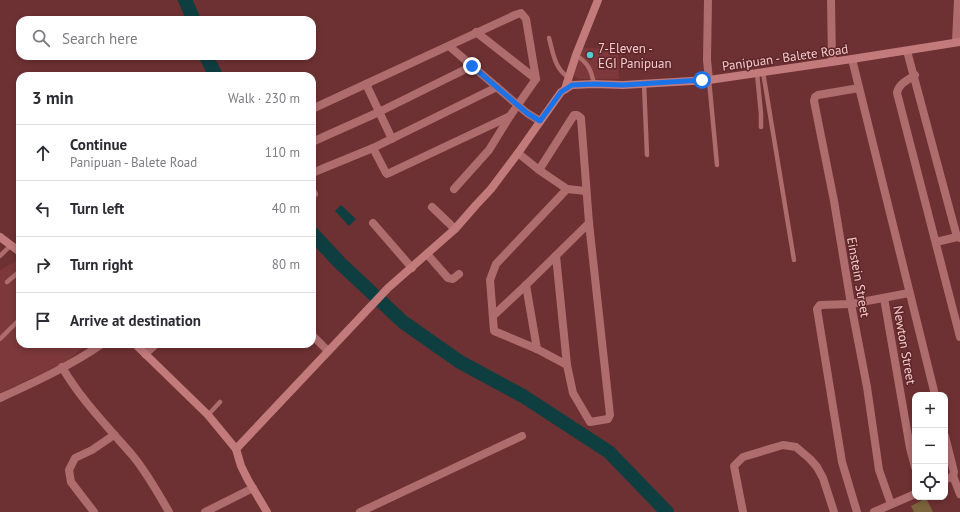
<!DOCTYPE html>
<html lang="en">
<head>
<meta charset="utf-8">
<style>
  :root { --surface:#fff; --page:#f7f7f7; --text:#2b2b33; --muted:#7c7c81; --line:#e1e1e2 }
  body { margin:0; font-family:"PT Sans",sans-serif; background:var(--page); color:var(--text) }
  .controls { position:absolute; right:12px; bottom:12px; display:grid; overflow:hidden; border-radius:8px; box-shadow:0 2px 6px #0003 }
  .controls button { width:36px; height:36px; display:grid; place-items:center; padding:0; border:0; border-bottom:1px solid var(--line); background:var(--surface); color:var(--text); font:20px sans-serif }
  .stop { position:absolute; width:12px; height:12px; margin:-9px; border:3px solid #1a73e8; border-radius:50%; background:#fff }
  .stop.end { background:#1a73e8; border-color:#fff; box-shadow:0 1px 4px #0008 }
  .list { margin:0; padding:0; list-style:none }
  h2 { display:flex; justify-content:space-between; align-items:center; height:52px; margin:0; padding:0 16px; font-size:17px }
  h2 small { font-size:13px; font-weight:400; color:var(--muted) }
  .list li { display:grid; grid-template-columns:26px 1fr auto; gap:12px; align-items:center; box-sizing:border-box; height:56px; padding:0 16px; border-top:1px solid var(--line) }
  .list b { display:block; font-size:15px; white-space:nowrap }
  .list p { margin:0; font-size:13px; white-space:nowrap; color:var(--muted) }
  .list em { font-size:13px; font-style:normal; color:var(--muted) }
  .icon { flex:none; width:22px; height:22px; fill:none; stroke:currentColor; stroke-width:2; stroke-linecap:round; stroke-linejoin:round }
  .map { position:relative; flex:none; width:960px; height:512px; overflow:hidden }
  .search { position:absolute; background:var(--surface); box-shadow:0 2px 6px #0003; left:16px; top:16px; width:300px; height:44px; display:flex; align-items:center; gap:10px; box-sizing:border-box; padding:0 14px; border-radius:12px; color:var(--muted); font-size:15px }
  .panel { position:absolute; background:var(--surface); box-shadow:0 2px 6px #0003; left:16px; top:72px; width:300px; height:276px; border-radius:12px }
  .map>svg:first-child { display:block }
</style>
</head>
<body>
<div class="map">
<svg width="960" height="512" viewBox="0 0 960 512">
  <rect width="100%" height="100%" fill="#6d3133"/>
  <g fill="#7c383a">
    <polygon points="582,48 618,49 619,79 580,79 574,76 573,72"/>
    <polygon points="20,259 20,344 87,344 66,362 0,393 0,270"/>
  </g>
  <polygon fill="#7b633c" points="926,498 933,512 914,512 911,506"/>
  <polygon fill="#0f3e40" points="341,205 356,219 349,226 335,211"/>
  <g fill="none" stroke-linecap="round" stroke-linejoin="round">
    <g stroke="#0f3e40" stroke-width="14">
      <polyline points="185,0 194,20"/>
      <polyline points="206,56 216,76"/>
      <polyline points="312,233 340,263 403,322 460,362 523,396 609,452 667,512"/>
    </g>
    <g stroke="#af6c6d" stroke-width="4.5">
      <path d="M549,38C553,53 555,69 568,77"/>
      <path d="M576,55C588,63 591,69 594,84"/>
      <polyline points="763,72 794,260"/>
      <polyline points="757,73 761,114 761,127"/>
      <polyline points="709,80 717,165"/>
      <polyline points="644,84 647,155"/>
      <polyline points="0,256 11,245"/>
      <polyline points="7,282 20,271"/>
      <polyline points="0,339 20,319"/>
      <polyline points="208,415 220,402"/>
    </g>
    <g stroke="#af6c6d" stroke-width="8">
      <polyline points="708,0 707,60 709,80"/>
      <polyline points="831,0 832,61"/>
      <polyline points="476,32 536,79"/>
      <polyline points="956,42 958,0"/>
      <polyline points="449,46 527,113 540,121"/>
      <polyline points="907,51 957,237 960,238"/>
      <polyline points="852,59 935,395"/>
      <path d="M915,75C908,80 898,84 897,93L960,337"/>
      <polyline points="366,84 392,139"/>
      <polyline points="859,88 818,95 815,97 814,101 834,201 851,304 867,387 879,470 891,504"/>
      <polyline points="312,109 515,15 521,13 526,19 536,79 510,116 489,150 454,189"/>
      <polyline points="312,142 379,112 472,66"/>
      <polyline points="373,148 386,173 387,174 510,116"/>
      <polyline points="518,153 539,170 567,189"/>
      <polyline points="539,170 574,115 577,115 581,118 589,223 610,415 608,419 590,422 573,393 567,365 556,256"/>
      <polyline points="312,173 373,148 497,87"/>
      <polyline points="312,191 314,194"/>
      <polyline points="432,207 455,229"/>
      <polyline points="373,223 412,268"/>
      <polyline points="936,242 957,237"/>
      <polyline points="427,254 448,278 453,279 459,274"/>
      <polyline points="526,285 537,349"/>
      <polyline points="884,298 910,448 915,467"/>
      <polyline points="493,316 526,285 589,223"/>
      <polyline points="312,335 328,351"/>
      <polyline points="145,354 156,344"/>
      <polyline points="567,365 537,349 494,331 490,280 496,264 567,189 586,191"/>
      <path d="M62,367C81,400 108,427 133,456C147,473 158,493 169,512"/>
      <path d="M0,398C35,382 70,366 102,344"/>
      <polyline points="945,436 954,472 953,476 945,480"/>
      <polyline points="953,476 960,494"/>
      <polyline points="94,512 71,482 69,470 75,458 92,450 114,435"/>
      <polyline points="205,512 253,488"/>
      <polyline points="360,512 522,436"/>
      <polyline points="743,512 734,466 743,457 783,445 796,447 810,459 817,467 823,478 834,512"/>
      <polyline points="857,512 842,462 817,309 820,305 851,304 909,293"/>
      <polyline points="874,512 915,494"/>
    </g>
    <g stroke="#c27a7b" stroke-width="8">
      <polyline points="565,89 576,55 598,0"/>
      <polyline points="0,237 20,252"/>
      <polyline points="135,344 208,415 236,449 241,466 248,480 267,512"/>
      <polyline points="236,449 388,288 455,229 476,205 491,189 518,153 561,92 572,85 594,84 623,85 709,80 852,59 960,42"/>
    </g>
  </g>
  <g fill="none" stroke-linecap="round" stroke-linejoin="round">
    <polyline stroke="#1a73e8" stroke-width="5" points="472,66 527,113 540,121 561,92 572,85 594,84 623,85 702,80"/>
  </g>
  <circle fill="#51ccd2" stroke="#612629" stroke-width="1.5" cx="590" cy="55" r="4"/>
  <g text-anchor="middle" stroke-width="3" stroke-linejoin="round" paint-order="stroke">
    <g font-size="13" fill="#f1cccb" stroke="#612629" text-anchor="start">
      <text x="598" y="53">7-Eleven -<tspan x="598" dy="15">EGI Panipuan</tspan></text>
    </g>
    <g font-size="13" fill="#f1cccb" stroke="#612629">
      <text transform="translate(785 57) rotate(-8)" y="5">Panipuan - Balete Road</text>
      <text transform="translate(859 277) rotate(80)" y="5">Einstein Street</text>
      <text transform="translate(905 345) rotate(80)" y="5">Newton Street</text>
    </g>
  </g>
</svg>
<div class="controls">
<button>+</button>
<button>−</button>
<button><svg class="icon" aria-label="locate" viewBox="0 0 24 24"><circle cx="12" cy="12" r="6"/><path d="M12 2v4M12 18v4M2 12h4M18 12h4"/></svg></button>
</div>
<div class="stop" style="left:702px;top:80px"></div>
<div class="stop end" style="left:472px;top:66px"></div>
<div class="search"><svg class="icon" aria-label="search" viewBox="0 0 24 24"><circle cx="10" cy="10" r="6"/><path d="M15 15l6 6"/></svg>Search here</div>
<section class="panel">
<h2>3 min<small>Walk · 230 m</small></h2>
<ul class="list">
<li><svg class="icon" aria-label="ahead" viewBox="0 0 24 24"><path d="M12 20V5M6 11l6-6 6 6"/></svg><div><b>Continue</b><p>Panipuan - Balete Road</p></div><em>110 m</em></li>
<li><svg class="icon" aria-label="left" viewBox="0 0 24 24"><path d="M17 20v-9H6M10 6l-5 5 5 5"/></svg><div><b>Turn left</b></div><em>40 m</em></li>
<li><svg class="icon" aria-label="right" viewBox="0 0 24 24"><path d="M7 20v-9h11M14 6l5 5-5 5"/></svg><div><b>Turn right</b></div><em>80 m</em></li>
<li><svg class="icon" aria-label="arrive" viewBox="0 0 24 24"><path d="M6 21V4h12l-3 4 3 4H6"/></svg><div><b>Arrive at destination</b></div></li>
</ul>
</section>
</div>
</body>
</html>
